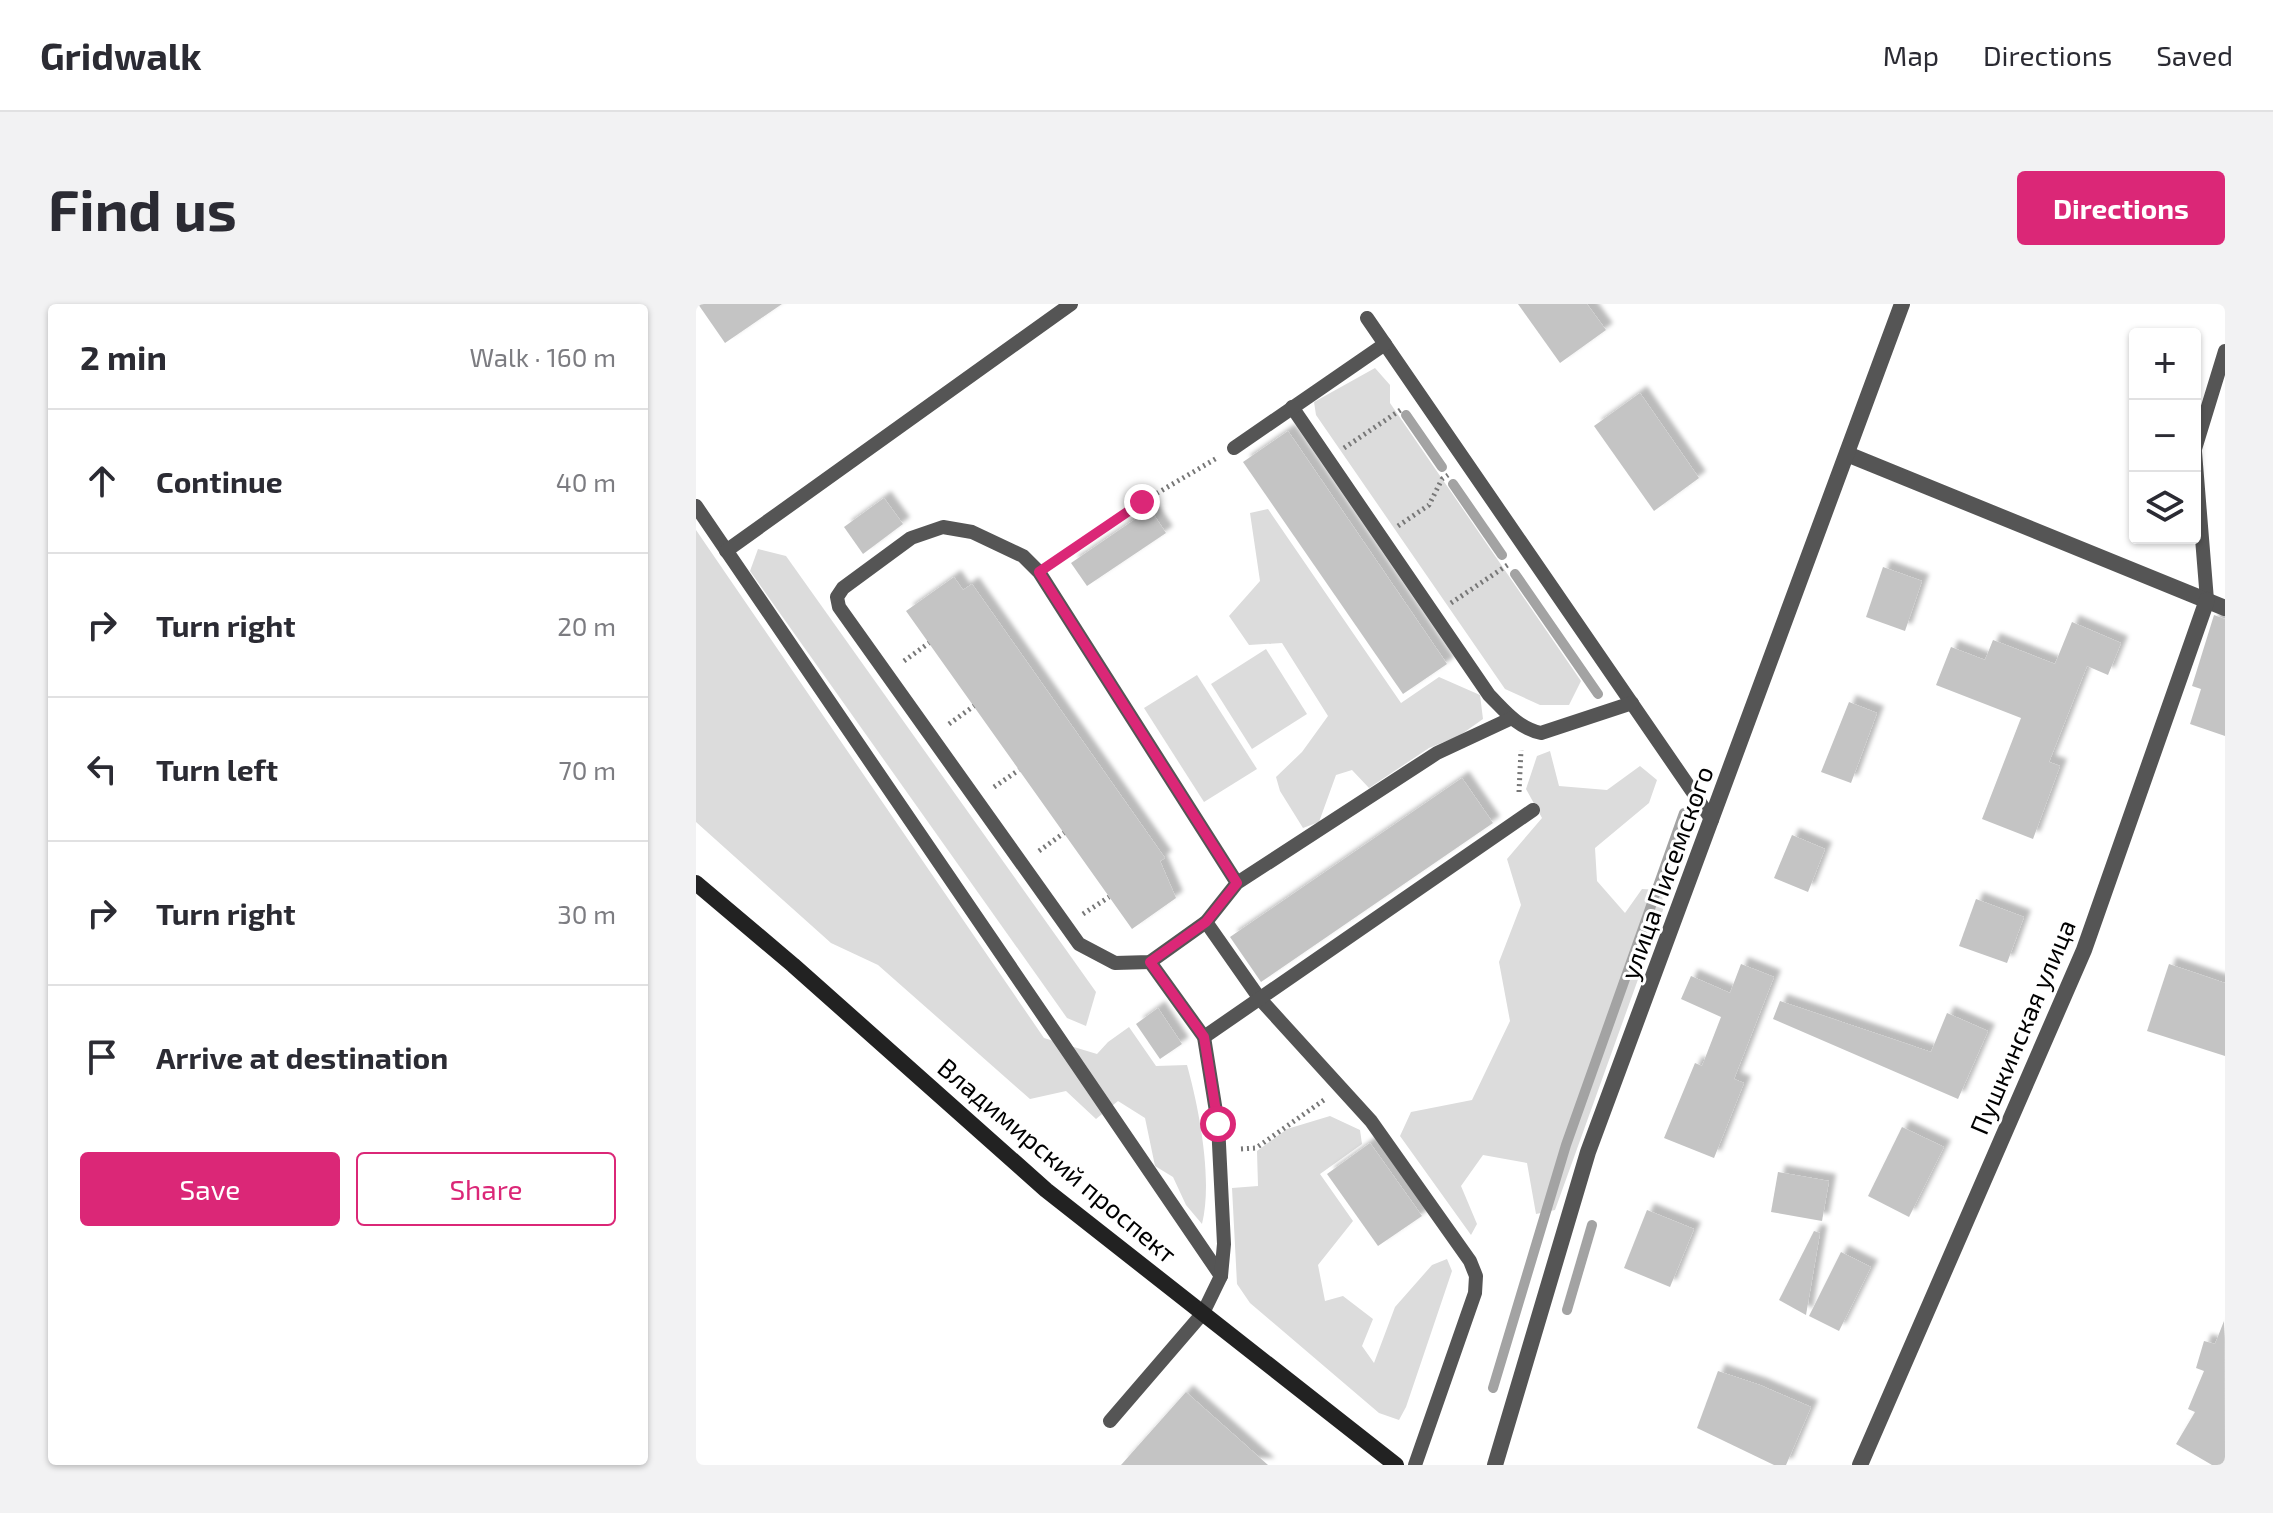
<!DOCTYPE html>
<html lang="en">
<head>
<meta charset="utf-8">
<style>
  :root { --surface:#fff; --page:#f2f2f3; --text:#2b2b33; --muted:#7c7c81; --line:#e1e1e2; --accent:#db2777 }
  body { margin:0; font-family:"Exo 2",sans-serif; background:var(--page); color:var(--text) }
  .controls { position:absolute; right:24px; top:24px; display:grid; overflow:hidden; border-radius:8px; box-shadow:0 2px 6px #0004 }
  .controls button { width:72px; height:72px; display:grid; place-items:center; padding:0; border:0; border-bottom:2px solid var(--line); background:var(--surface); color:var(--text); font:40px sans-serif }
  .stop { position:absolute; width:24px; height:24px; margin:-18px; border:6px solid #db2777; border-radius:50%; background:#fff }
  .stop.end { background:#db2777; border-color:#fff; box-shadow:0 2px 8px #0008 }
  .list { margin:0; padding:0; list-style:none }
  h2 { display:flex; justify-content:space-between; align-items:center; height:104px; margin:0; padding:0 32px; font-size:34px }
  h2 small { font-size:26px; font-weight:400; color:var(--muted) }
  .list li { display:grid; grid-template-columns:52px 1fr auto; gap:24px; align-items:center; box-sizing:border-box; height:144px; padding:0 32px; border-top:2px solid var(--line) }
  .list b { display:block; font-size:30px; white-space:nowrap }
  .list em { font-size:26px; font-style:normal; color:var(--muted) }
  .actions { display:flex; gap:16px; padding:24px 32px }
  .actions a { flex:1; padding:18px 0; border:2px solid var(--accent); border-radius:8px; text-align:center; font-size:28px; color:var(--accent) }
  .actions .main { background:var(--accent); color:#fff }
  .icon { flex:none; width:44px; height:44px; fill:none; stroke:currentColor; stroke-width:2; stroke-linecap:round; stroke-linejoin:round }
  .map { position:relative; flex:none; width:1529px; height:1161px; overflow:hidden; border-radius:8px }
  header { display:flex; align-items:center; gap:48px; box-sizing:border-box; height:112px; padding:0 40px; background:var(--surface); border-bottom:2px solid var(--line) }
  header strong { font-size:38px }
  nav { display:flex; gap:44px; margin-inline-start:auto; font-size:28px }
  .intro { display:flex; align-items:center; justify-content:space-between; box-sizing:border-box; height:192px; padding:0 48px }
  h1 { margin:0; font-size:56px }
  .button { padding:20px 36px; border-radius:8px; background:var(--accent); color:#fff; font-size:28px; font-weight:700 }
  main { display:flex; gap:48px; padding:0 48px }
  aside { flex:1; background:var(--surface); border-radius:8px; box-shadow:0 2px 6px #0004 }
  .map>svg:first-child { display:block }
</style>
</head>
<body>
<header>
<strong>Gridwalk</strong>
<nav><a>Map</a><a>Directions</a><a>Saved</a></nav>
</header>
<div class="intro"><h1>Find us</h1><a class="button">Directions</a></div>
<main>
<aside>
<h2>2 min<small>Walk · 160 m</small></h2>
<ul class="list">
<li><svg class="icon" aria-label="ahead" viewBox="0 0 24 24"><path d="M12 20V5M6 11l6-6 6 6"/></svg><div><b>Continue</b></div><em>40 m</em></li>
<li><svg class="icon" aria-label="right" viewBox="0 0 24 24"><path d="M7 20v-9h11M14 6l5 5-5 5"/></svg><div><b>Turn right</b></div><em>20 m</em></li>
<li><svg class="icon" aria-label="left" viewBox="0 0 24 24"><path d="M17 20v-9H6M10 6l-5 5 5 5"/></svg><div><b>Turn left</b></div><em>70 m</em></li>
<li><svg class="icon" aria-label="right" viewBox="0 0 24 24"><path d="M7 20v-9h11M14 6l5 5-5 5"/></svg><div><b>Turn right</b></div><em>30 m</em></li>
<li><svg class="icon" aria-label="arrive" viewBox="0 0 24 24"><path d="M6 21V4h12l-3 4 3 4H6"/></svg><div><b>Arrive at destination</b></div></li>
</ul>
<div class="actions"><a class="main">Save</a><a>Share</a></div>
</aside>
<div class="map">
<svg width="1529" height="1161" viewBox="0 0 1529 1161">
  <defs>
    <filter id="shadow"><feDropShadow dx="7" dy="-7" stdDeviation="2" flood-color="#0004"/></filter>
  </defs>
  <rect width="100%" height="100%" fill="#fff"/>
  <g fill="#dcdcdc">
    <polygon points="679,64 694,81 694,99 885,377 873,401 844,401 809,385 620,111 618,98"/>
    <polygon points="572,205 705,399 743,373 784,391 787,415 763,432 733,444 673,484 656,466 640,471 623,518 607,524 584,487 580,473 606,448 632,412 586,339 553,341 533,312 564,277 554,209"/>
    <path d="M0,226L348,734L401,750L412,738L433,723L460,762L491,761C503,804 517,876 506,920L490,901L477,873L459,862L449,814L422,797L400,815L370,787L334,795L182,661L135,639L0,518Z"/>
    <polygon points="62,245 90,252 400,688 390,722 371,714 54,267"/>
    <polygon points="570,345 611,410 556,445 515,380"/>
    <polygon points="501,371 561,465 508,498 448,404"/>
    <polygon points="854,447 863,482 911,486 944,462 961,476 953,499 899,544 901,577 929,609 946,585 966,586 967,606 859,906 840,910 831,859 787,851 765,882 781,920 775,931 704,832 715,808 776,796 814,717 803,658 825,601 811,555 846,514 830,485 841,452"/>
    <polygon points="634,812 664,826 666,840 624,870 657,917 622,961 629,997 647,992 677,1015 666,1042 678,1059 699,1003 736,961 751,955 756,967 710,1103 703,1116 683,1109 554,999 541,980 536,884 562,882 561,847 591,825"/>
  </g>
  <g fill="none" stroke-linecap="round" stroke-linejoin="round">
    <g stroke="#a3a3a3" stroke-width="10">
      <polyline points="710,111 746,163"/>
      <polyline points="757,180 806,251"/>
      <polyline points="819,270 902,390"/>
      <polyline points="871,1006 896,921"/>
      <polyline points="797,1084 870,841 988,509"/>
    </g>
  </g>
  <g fill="#c4c4c4" filter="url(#shadow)">
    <polygon points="2,0 86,0 29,39"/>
    <polygon points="822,0 891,0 910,26 864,59"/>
    <polygon points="944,89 1003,174 958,207 898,122"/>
    <polygon points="592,127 751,360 707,390 547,158"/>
    <polygon points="188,194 207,220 167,250 148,223"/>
    <polygon points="454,205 470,229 391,282 375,259"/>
    <polygon points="1187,263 1226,277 1209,327 1170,313"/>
    <polygon points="258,273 267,286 276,280 469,554 464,557 480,594 436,625 210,307"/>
    <polygon points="1518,311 1529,315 1529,432 1494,420 1505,385 1496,382"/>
    <polygon points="1376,318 1425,339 1412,371 1391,362 1353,458 1364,462 1337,535 1286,515 1325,414 1240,381 1255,343 1289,356 1297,336 1359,360"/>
    <polygon points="1153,398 1181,409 1155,479 1125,468"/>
    <polygon points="766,474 797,519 565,678 534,633"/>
    <polygon points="1096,531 1129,545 1112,588 1078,574"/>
    <polygon points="1280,595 1328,613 1311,659 1263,642"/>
    <polygon points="1045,660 1078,673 1038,775 1048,779 1018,854 968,834 999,759 1006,762 1025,713 985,695 995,672 1034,689"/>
    <polygon points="1473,660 1529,679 1529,752 1451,727"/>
    <polygon points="1084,697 1235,748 1251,709 1292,727 1262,795 1077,715"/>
    <polygon points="462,704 486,740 464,755 440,720"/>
    <polygon points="1206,823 1248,843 1213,913 1172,892"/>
    <polygon points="674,839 726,912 682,942 631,870"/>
    <polygon points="1082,868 1133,877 1126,917 1075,908"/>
    <polygon points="951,906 998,925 974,983 928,964"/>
    <polygon points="1118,927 1124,929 1110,1011 1083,996"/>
    <polygon points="1145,948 1175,963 1143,1027 1113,1012"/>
    <polygon points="1528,1017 1529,1161 1516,1161 1480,1140 1499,1108 1492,1105 1508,1067 1500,1064 1508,1037 1519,1040"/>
    <polygon points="1022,1067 1064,1081 1115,1103 1090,1161 1078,1161 1001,1124"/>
    <polygon points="490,1088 572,1161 425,1161"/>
  </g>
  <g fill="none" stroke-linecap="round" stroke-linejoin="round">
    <g stroke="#777" stroke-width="5" stroke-dasharray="2 4" stroke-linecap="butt">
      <polyline points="648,144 706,105"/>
      <polyline points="702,222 733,201 746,175 752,171"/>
      <polyline points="361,256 446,198 521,154"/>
      <polyline points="755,299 813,260"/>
      <polyline points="208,357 233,339"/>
      <polyline points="253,420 278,402"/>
      <polyline points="298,483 323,466"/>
      <polyline points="823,488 825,446"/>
      <polyline points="343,547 368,529"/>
      <polyline points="387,610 413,593"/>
      <polyline points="545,845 560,844 628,796"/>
    </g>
    <g stroke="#555" stroke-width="14">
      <polyline points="671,14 1016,516"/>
      <path d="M596,103L793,391C809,407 822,424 845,429L936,399"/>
      <polyline points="538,144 689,40"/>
      <polyline points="1499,145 1529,47"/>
      <polyline points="1499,148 1511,296"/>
      <polyline points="0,202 525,972"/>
      <polyline points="30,247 375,0"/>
      <polyline points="541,579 343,268 327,252 276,228 247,223 215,234 147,284 141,293 143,303 383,640 419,659 454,658 510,618 541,579 741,449 816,414"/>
      <polyline points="510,618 564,695 675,817 774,957 780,972 779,989 719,1161"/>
      <polyline points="508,733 837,506"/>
      <polyline points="414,1117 507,1009 525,972 528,940 522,820 508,733 454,658"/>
    </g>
    <g stroke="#555" stroke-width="16">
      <polyline points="1151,150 1529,304"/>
      <polyline points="799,1161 892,848 1206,0"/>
      <polyline points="1164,1161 1388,646 1511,296"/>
    </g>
    <polyline stroke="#222" stroke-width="16" points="0,579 97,661 350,886 700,1161"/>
  </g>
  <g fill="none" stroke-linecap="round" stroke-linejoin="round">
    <polyline stroke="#db2777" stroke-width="10" points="446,198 343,268 541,579 510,618 454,658 508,733 522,820"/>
  </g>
  <g text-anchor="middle" stroke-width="6" stroke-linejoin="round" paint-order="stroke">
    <g font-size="26" fill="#000" stroke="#fff">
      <text transform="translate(971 569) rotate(-70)" y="9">улица Писемского</text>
      <text transform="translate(1327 723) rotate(-67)" y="9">Пушкинская улица</text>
      <text transform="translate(361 857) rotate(40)" y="9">Владимирский проспект</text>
    </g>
  </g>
</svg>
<div class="controls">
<button>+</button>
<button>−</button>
<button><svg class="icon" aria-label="layers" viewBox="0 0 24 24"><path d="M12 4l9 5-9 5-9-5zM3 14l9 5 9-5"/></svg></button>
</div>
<div class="stop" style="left:522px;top:820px"></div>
<div class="stop end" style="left:446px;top:198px"></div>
</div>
</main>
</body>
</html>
